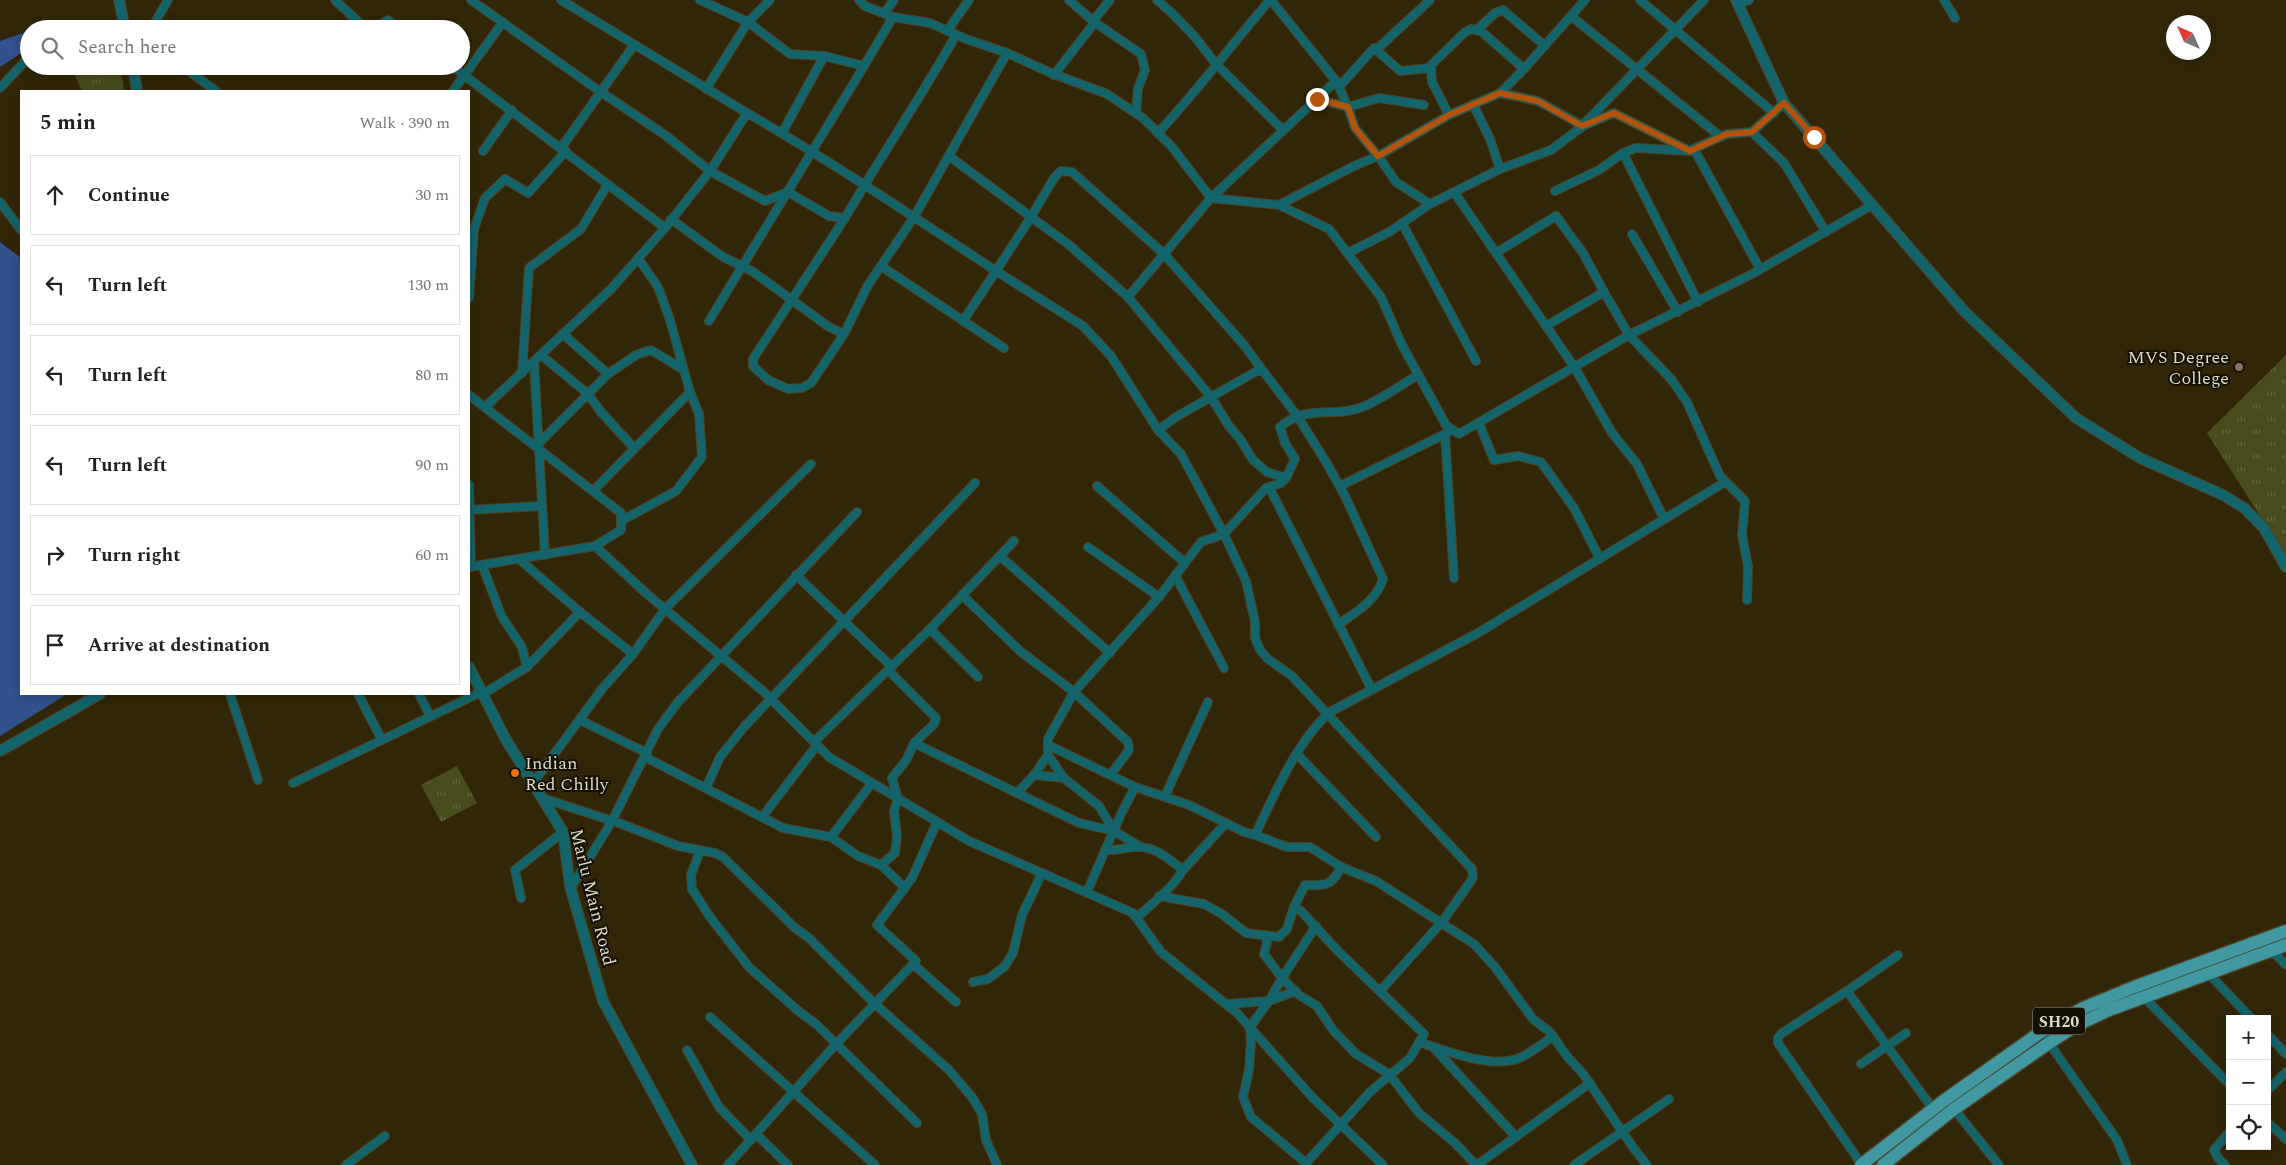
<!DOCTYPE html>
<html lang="en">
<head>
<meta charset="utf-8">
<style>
  :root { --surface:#fff; --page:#f6f6f6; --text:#222; --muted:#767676; --line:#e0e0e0 }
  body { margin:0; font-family:Spectral,serif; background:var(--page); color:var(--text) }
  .controls { position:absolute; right:15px; bottom:15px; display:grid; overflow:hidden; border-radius:0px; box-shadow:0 2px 12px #0003 }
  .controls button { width:45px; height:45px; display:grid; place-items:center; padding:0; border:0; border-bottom:1px solid var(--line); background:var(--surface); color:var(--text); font:25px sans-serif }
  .compass { position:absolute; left:2166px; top:15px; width:45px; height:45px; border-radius:50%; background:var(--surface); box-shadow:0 2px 12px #0003; rotate:315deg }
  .stop { position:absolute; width:15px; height:15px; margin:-11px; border:4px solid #b45309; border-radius:50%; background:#fff }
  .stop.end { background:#b45309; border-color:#fff; box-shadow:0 1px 5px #0008 }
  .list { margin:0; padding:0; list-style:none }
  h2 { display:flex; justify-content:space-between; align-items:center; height:65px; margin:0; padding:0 20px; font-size:21px }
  h2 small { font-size:16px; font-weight:400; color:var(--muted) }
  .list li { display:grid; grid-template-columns:32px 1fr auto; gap:15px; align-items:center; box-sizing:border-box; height:80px; margin:0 10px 10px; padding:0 10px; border:1px solid var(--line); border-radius:0px }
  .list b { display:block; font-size:19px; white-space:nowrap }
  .list em { font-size:16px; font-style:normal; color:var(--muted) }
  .icon { flex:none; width:28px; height:28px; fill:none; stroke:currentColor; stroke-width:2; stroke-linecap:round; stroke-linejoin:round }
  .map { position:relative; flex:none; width:2286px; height:1165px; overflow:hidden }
  .search { position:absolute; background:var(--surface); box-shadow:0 2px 12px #0003; left:20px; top:20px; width:450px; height:55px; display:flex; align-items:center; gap:12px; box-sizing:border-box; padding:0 18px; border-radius:28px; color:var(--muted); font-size:19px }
  .panel { position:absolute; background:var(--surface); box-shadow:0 2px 12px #0003; left:20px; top:90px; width:450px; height:605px; border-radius:0px }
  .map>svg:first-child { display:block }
</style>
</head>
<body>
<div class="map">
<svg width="2286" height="1165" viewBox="0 0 2286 1165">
  <defs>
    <pattern id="grass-tufts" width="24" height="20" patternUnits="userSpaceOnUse" patternTransform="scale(1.25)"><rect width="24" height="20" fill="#494c1d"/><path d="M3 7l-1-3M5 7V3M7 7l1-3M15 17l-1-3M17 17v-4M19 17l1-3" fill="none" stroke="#63653c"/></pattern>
  </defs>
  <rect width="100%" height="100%" fill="#312607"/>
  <g fill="url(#grass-tufts)">
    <polygon points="74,66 120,66 124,91 82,91 72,69"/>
    <polygon points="2286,355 2286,556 2207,433"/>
    <polygon points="457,766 477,803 441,822 421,785"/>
  </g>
  <g fill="#31528c">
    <polygon points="29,31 29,48 0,67 0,41"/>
    <polygon points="0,242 21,258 21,694 67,694 0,736"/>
  </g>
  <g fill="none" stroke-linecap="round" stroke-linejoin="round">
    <defs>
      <g id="minor">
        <polyline points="335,0 366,29"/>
        <polyline points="471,0 595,88 665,135 710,171 665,228 611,289 485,407"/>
        <polyline points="561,0 747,113"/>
        <polyline points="700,0 748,22 790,54 824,56 864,66 893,17 865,6 859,0"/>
        <polyline points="1069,0 1093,21 1141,54 1145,70 1138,88 1136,113"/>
        <polyline points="1157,0 1173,14 1195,37 1216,64 1283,130"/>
        <polyline points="1640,0 1774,113"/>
        <polyline points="1944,0 1955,18"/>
        <polyline points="1738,4 1749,0"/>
        <polyline points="884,13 894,0"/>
        <polyline points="1571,16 1721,137"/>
        <polyline points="893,17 930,23 966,39 1007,53"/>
        <polyline points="1093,21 1110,0"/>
        <polyline points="151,29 168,0"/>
        <polyline points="372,29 388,20 400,29"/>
        <polyline points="1478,29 1495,13 1503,10 1545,46"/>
        <polyline points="947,31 969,0"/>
        <path d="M956,35C921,97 881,156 845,218L829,216L788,192L765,201L710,171L747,113C832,162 914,217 996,271L963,321"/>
        <polyline points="1376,50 1430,0"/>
        <polyline points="182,66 216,91"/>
        <polyline points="452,66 665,228"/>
        <polyline points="1427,69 1464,33 1471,29 1481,31 1524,69"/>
        <polyline points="1054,75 1095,22"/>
        <polyline points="1337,83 1348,107 1379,98 1424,105"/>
        <polyline points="1339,87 1374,48 1400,71 1431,68 1432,82 1449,115"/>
        <polyline points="0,88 29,57"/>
        <polyline points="706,89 748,22 770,0"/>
        <polyline points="453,91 503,22"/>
        <polyline points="1473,104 1490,139 1500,169 1551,150 1583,126 1538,101 1500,93"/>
        <polyline points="1584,124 1704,0"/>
        <polyline points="1752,132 1784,163 1826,232"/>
        <polyline points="782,133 824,56"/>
        <path d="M1158,133C1198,90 1232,44 1270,0"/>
        <polyline points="561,148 634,45"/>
        <polyline points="1694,149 1760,269"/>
        <polyline points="1691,150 1727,134 1752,132 1784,103"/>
        <polyline points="483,151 512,110"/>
        <polyline points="1623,153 1698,302"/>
        <polyline points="949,156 1031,217 996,271 1083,326 1111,356 1158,430 1181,454 1224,534 1201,542 1159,597 1074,692 1048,739 1048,755 1064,778 1034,775 1017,793 1079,823 1114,831 1139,846"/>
        <polyline points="1555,191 1599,170 1623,153 1636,148 1690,151 1614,113 1583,126"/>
        <polyline points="1454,192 1575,368 1612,433 1637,464 1664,519"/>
        <polyline points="0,202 21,230"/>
        <polyline points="1430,204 1396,182 1378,156 1449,115 1500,93 1524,69 1585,0"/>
        <polyline points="1279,205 1354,166 1378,156 1355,128 1348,107 1317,99"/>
        <polyline points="671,219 723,257 752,271 829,327 844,334 868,285 914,217 1007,53 1051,73 1107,94 1143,118 1172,147 1211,198 1279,205 1329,229 1381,297 1402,345 1446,425 1459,434 1629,335 1752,274 1872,205"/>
        <polyline points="1402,223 1476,361"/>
        <polyline points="1632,234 1678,312"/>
        <polyline points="1348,253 1391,231 1430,204 1500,169"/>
        <polyline points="1496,253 1556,216 1583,253 1604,292 1546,326"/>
        <polyline points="881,266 1004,348"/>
        <polyline points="1604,292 1629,335 1671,379 1687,402 1720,476 1745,501 1742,535 1748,566 1747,600"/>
        <polyline points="1128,297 1211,198 1336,81 1271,0"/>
        <polyline points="469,298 474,229 485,198 505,179 528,193 566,151"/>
        <polyline points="709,321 864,66"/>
        <polyline points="563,334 608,374 636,355 651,350 684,370"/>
        <polyline points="844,334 811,383 802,388 788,389 768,380 753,366 753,359 845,218"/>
        <polyline points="541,355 588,394 601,412 634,448"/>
        <polyline points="534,362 545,555"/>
        <path d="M1263,371L1244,345L1164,254L1072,172L1061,171L1054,178L1031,217L1068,244L1128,297L1211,397L1257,371H1263L1298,417L1326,462L1345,496L1383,579C1376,601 1357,611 1338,625"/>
        <polyline points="522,373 529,268 581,229 608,184"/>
        <polyline points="469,395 621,513 621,530 595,546"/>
        <polyline points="1479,423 1494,460 1518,456 1541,462 1574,508 1600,559"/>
        <polyline points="1158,430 1176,417 1211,397 1229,426 1240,439 1253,460 1267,472 1286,478"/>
        <polyline points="1445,434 1454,578"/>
        <polyline points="538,444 608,374"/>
        <polyline points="469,485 471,567"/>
        <polyline points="1097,486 1185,563"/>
        <polyline points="1340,486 1447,433"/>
        <polyline points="1269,487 1372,690"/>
        <polyline points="593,491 690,392 670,320 658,287 638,258"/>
        <polyline points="469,510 542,506"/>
        <polyline points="621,521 676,491 702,457 699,414 690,392"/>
        <polyline points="1088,547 1159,597"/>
        <polyline points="1000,556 1110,653"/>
        <polyline points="519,559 580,612 633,654 665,609 811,464"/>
        <polyline points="482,565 502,617 522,647 527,667 483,694"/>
        <polyline points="469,567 595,546 647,594 764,692 829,757 969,841 1133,913 1161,952 1237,1013 1313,1098 1383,1165"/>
        <polyline points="796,575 892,667"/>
        <polyline points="1175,575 1224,668"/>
        <polyline points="962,595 1020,651 1074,692 1128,742 1129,750 1111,774"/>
        <polyline points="930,629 978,677"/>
        <polyline points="527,667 580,612"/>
        <polyline points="230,694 258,780"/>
        <polyline points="358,694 382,740"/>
        <polyline points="419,694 430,716"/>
        <polyline points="580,720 647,753"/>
        <polyline points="814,742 930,629 1014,541"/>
        <polyline points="914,743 1017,793"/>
        <polyline points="1048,745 1135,787"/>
        <polyline points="1298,755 1376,837"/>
        <polyline points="645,757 783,828 831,837"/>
        <polyline points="1034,775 1048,755"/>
        <polyline points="1064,778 1099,806 1114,831"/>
        <polyline points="293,783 481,692"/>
        <polyline points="533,783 602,689 633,654"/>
        <polyline points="872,783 831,837 858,856 881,865 905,888"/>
        <polyline points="706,788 720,757 744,727 975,483"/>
        <polyline points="1165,796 1208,702"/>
        <polyline points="542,798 619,823 678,846 715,853 723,857 794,927 809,938 874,1003 949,1070 972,1097 982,1114 986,1140 997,1165"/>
        <polyline points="763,816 817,745"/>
        <polyline points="1255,835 1287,847 1310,847 1341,867 1376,881 1474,944 1495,967 1533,1019 1550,1032 1566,1055 1584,1075 1632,1146 1647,1165"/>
        <path d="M1105,850C1117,851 1126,847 1137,847C1155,846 1170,860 1183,870C1172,889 1153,902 1137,918"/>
        <polyline points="700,851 691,875 692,889 710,917 749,967 797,1010 816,1024 917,1123"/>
        <polyline points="881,865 895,853 897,837 894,811 898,799 892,778 907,759 914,743 934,724 936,718 888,670"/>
        <polyline points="1183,870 1226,823"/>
        <polyline points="571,888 612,821 658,729 678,702 857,512"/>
        <path d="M1087,892L1121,814L1135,787L1189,805L1244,832L1255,835C1274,795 1297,741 1330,712L1478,633L1725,482"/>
        <polyline points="1159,896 1204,904 1222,914 1246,933 1279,937 1287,929 1294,907"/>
        <polyline points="521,898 515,870 563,832"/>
        <polyline points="1265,935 1267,943 1264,954 1282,978 1316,926"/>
        <polyline points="2269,948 2286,965"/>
        <polyline points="1898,955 1847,991 1933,1109"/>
        <polyline points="914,965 956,1002"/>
        <polyline points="2208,973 2252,1019"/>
        <polyline points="973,982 988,979 1005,966 1013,953 1022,915 1042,873"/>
        <polyline points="2134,987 2230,1085"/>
        <path d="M1381,990L1442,922L1473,878L1472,869L1292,676L1268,659L1260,650L1255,638V622L1246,581L1224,534L1266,488L1281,483L1286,478L1295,459L1285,443L1280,427C1307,403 1337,419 1365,406C1383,398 1401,385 1418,375"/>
        <polyline points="1296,991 1269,1001 1282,978 1299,995 1317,1006 1333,1030 1356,1054 1389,1074 1419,1113 1455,1143 1476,1165"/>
        <polyline points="1847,991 1782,1033 1778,1038 1778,1043 1862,1165"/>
        <path d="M1226,1004L1269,1001L1250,1027L1251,1042L1249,1070L1243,1097L1251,1117L1306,1163L1370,1092L1410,1058L1424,1034L1338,951L1301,911L1294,907L1305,885C1325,886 1332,886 1341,867"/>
        <polyline points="710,1017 875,1165"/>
        <polyline points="2045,1029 2049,1043 2117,1140 2127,1165"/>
        <polyline points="2267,1034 2286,1054"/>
        <path d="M1419,1042C1445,1051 1490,1068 1517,1059C1530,1054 1542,1044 1553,1036"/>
        <polyline points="1434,1048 1516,1137"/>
        <polyline points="687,1050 719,1107 751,1140"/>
        <polyline points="1861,1064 1906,1033"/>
        <polyline points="2267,1091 2286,1072"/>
        <polyline points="1954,1109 1999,1165"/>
        <polyline points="2267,1122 2286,1139"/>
        <polyline points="756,1134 788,1165"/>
        <polyline points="346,1165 385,1136"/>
        <polyline points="728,1165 836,1044 916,961 877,925 912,878 937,822"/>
        <polyline points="1477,1165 1590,1083"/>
        <polyline points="1574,1165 1669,1099"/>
        <polyline points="2225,1165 2218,1158 2214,1150 2230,1131"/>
      </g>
      <g id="tertiary">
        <polyline points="119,0 125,29"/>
        <polyline points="1736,0 1784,103 1964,311 2076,418 2140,458 2223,495 2244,508 2264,528 2286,567"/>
        <polyline points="133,66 137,91"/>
        <polyline points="469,667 505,738 563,832 570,886 603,1001 692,1165"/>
        <polyline points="0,751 100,694"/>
      </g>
      <g id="primary">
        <polyline points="1861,1165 1946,1099 2045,1029 2083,1008 2134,987 2286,931"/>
        <polyline points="1883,1165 1954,1109 2049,1043 2077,1025 2109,1010 2286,945"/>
      </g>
    </defs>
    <use href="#minor" stroke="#4d4326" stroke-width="10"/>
    <use href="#tertiary" stroke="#4d4326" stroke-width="12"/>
    <use href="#primary" stroke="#4d4326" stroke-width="15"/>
    <use href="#minor" stroke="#13646b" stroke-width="8"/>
    <use href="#tertiary" stroke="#13646b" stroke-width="10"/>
    <use href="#primary" stroke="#4198a0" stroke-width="12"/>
  </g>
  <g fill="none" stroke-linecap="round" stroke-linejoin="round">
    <polyline stroke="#b45309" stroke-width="6" points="1317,99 1348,107 1355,128 1378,156 1449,115 1500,93 1538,101 1582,126 1614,113 1690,151 1727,134 1752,132 1784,103 1814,137"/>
  </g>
  <circle fill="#8d6e63" stroke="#141004" stroke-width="2" cx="2239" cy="367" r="5"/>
  <circle fill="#e8710a" stroke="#141004" stroke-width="2" cx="515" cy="773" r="5"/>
  <g text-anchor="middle" stroke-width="4" stroke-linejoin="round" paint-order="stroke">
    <rect fill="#141004" stroke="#a29d8d" stroke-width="1" x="2033" y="1007.5" width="52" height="27" rx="4"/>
    <g font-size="16" font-weight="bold" fill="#dfd9c8">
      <text x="2059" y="1027">SH20</text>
    </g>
    <g font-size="18" fill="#dfd9c8" stroke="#141004" text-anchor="end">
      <text x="2229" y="363">MVS Degree<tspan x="2229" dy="21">College</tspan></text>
      <text x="525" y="769" text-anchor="start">Indian<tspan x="525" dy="21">Red Chilly</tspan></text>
    </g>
    <g font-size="18" fill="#dfd9c8" stroke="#141004">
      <text transform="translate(593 897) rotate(76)" y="6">Marlu Main Road</text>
    </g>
  </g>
</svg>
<div class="controls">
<button>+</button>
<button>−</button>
<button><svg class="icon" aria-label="locate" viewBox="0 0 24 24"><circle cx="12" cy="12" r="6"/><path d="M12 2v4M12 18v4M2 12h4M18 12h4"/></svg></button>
</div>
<svg class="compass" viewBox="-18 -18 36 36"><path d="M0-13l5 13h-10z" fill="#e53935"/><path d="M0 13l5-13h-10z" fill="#767676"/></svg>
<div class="stop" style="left:1814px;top:137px"></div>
<div class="stop end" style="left:1317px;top:99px"></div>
<div class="search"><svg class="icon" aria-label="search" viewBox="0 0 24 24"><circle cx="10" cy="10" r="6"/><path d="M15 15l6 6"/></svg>Search here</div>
<section class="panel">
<h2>5 min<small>Walk · 390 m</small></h2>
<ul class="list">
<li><svg class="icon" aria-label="ahead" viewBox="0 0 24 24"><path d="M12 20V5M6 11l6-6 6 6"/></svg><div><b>Continue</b></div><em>30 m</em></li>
<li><svg class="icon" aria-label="left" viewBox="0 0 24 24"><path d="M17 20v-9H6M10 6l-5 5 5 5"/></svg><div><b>Turn left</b></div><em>130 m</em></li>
<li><svg class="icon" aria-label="left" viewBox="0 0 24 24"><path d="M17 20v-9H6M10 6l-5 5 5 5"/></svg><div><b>Turn left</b></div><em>80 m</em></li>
<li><svg class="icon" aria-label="left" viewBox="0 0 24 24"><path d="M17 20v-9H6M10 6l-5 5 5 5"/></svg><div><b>Turn left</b></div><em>90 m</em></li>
<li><svg class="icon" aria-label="right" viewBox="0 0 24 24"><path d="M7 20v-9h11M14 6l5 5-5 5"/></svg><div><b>Turn right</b></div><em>60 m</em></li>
<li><svg class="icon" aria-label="arrive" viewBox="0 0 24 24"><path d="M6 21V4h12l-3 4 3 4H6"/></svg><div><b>Arrive at destination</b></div></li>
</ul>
</section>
</div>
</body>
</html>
